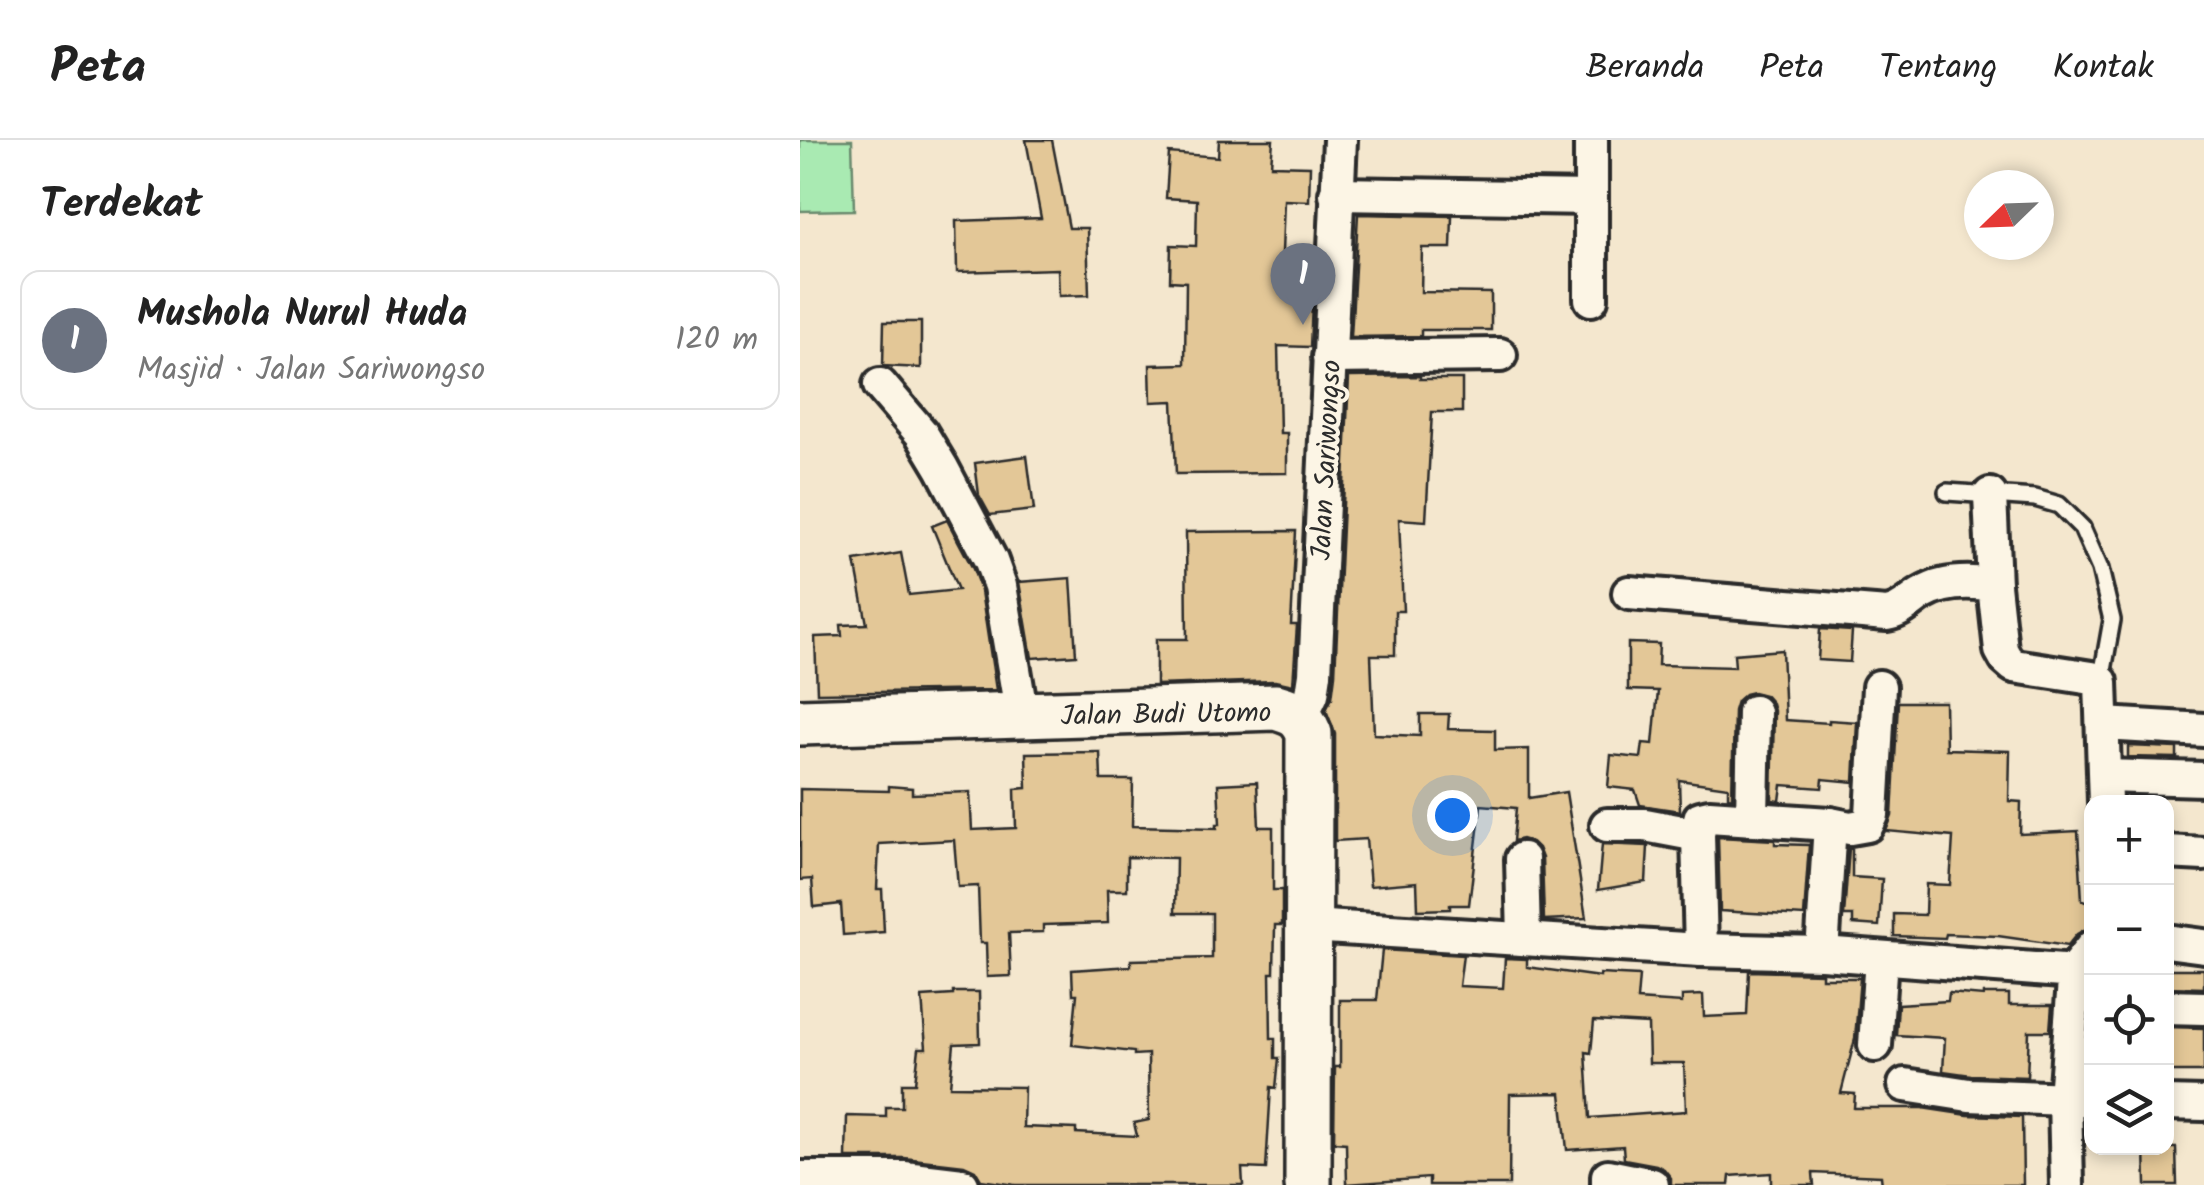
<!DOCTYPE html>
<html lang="id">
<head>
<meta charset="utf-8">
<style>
  :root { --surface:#fff; --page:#f2f2f2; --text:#222; --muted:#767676; --line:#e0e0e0; --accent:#111827 }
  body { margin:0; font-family:Kalam,sans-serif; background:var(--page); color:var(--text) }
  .controls { position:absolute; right:30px; bottom:30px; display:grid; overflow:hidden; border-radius:20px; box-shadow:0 5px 15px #0003 }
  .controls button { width:90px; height:90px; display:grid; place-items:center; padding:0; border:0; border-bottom:2px solid var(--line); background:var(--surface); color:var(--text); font:50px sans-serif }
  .compass { position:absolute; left:1164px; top:30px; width:90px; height:90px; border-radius:50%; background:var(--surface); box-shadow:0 5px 15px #0003; rotate:247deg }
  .you { position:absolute; left:652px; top:675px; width:35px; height:35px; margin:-25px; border:8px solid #fff; border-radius:50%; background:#1a73e8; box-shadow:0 0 0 15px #1a73e833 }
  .badge { display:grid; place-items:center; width:65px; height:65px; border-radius:50%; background:var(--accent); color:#fff; font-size:32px; font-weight:700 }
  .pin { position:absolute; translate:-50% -82px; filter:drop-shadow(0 2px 5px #0008) }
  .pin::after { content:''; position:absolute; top:52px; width:35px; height:30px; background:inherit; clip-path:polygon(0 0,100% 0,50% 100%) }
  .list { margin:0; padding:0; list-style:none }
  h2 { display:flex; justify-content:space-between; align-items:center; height:130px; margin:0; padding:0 40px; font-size:42px }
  h2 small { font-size:32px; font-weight:400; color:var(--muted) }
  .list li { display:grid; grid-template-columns:65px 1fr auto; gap:30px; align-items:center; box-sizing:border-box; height:140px; margin:0 20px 20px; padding:0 20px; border:2px solid var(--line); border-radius:20px }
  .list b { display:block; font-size:38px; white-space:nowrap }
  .list p { margin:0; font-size:32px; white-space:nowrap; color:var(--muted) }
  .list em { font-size:32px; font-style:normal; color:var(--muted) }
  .icon { flex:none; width:55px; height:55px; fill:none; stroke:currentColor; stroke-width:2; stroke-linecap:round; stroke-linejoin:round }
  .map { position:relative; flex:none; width:1404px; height:1045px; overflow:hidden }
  header { display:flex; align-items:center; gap:60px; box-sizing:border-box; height:140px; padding:0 50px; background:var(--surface); border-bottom:2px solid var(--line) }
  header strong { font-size:48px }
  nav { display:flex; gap:55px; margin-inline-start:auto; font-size:35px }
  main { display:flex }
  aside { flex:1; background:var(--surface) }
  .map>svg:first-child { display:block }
</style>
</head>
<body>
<header>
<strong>Peta</strong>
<nav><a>Beranda</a><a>Peta</a><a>Tentang</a><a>Kontak</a></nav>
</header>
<main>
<aside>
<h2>Terdekat<small></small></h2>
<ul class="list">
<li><span class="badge" style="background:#6b7280">1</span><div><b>Mushola Nurul Huda</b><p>Masjid · Jalan Sariwongso</p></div><em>120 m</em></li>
</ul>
</aside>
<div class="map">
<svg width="1404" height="1045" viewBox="0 0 1404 1045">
  <rect width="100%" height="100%" fill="#f4e7ce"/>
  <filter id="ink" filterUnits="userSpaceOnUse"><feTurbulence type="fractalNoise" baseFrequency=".01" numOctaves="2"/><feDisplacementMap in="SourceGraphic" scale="20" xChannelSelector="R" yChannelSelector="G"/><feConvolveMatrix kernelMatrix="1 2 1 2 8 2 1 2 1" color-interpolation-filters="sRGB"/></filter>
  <g filter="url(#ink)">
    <polygon fill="#a9eab2" stroke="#6a8a6e" stroke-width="2.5" points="0,0 52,0 54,70 0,71"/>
    <g fill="#e3c797" stroke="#2b2b2b" stroke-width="2.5" fill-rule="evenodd">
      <polygon points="226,0 252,0 269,88 287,88 289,155 259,156 258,129 157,132 156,81 241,78"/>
      <polygon points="419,0 473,0 471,25 510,26 509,61 484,60 482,113 509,114 509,141 513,141 510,207 478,206 480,293 487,293 487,333 376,334 373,261 351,262 350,225 385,224 386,142 370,141 371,105 396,106 397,60 366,58 369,13 418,17"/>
      <polygon points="558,74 652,76 651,108 622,108 621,152 691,153 691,190 621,190 621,196 551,197"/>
      <polygon points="84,182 121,182 121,228 83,226"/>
      <polygon points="620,236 620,239 662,239 662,272 632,272 626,381 599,379 603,471 595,471 595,515 571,515 574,594 620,596 620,574 649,574 648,589 695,590 695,610 729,609 729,658 766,652 786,778 744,780 742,718 738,708 732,702 722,699 713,701 716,668 681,665 669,765 650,765 650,769 618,770 617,742 570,746 566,699 535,701 535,594 526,570 532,558 535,535 549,237"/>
      <polygon points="227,316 234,370 190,375 179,355 175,323"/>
      <polygon points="147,380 173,429 181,451 196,550 17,553 15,497 42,496 41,485 67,484 55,421 101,413 109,455 158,450 132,386"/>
      <polygon points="496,391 491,485 497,485 493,545 475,541 356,545 356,499 387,499 386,392"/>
      <polygon points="271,438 276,515 232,518 219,442"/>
      <polygon points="1020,489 1052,491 1050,522 1018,520"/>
      <polygon points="828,503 859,504 858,525 935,527 934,514 982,510 985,580 1029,583 1029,580 1057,582 1054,642 1023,639 1022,648 982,645 980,661 972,660 974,571 972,563 965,555 953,552 945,554 937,561 934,571 932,658 928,657 928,647 879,640 880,671 840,665 835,650 808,647 811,615 841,618 843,603 853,604 858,551 828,550"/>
      <polygon points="1098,562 1145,562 1146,609 1210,611 1209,661 1221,662 1220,694 1278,691 1282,760 1292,762 1292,786 1277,794 1267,806 1198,796 1146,794 1145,798 1094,796 1094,774 1125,775 1126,744 1150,745 1153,697 1086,691 1092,676"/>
      <polygon points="1328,606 1377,608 1377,618 1328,617"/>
      <polygon points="300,612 301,640 333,640 332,686 417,688 417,684 420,684 418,644 457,642 459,687 473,687 473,750 482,750 482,785 475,785 474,833 470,833 471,898 475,898 475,918 479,918 476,948 471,947 466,1029 442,1028 443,1045 215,1045 181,1040 175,1030 164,1025 104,1018 46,1018 47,976 86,977 86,967 102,967 102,943 115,943 119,908 126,908 122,857 153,855 153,852 179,852 180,903 154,904 150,946 224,947 223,987 276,989 276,993 337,996 334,983 349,980 348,914 334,915 334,912 272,905 277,854 273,854 272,830 331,826 331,820 412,818 412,773 375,773 376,718 327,717 327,750 307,750 308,783 243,785 243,792 209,793 211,836 187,837 186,803 180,803 178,746 158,747 154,700 79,704 77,749 82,749 84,792 43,795 41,764 14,767 12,739 0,740 0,649 89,651 89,646 112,648 112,654 170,652 172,690 216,688 215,649 227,648 226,613"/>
      <polygon points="918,697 975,700 975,704 1009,705 1004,776 920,771"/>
      <polygon points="802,704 848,706 846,742 798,750"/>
      <polygon points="1049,708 1052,709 1052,737 1082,739 1079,786 1053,784 1053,776 1044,776"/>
      <path d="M582,810L663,815L659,846L703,848L705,818L727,819V827L800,837V834L839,836L837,860L882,863V856L903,855L904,877L947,875L949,831L1022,833V838H1060L1055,899L1041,953L1055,954L1054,968H1122L1168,975L1222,977L1223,1045H1082L1081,1036L1013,1033L1014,1045H971V1033L930,1036L929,1045H871V1038L864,1029L856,1025L824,1019L823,1006L767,1010L761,953L710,954L709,1045H629V1038L547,1044L546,1003L534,1002L535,927H540V860H577ZM794,881L848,884L849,923H884L886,971L790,978L786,912L791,913Z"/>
      <polygon points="1366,829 1404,829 1404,848 1366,847"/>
      <polygon points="1149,853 1183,856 1183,854 1209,854 1209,865 1252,865 1250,891 1229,891 1227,937 1171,935 1143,931 1145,898 1096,895 1098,864 1148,861"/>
      <polygon points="1366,887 1404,888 1404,932 1366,932"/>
      <polygon points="1345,1008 1376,1008 1377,1045 1346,1045"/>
    </g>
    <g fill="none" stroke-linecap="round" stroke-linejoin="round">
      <defs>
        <polyline id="lane" points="1147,352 1235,358 1259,365 1282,388 1300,429 1312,480 1301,542"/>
        <g id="street">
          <polyline points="536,54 791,58"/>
          <polyline points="791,159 791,0"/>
          <polyline points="529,217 700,215"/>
          <polyline points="80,245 121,293 142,328 191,421 200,446 222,577"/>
          <polyline points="1190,355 1194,445"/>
          <path d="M829,453L1087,474C1101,472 1110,461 1122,454C1143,441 1170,441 1194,445L1201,510L1206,519L1214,526L1292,538L1301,542L1305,662"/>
          <polyline points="501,577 512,554 515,534 540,0"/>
          <polyline points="1304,584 1404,590"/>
          <polyline points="1305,636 1404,639"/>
          <polyline points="952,678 954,572"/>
          <polyline points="1030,684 1050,688 1067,685 1072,675 1079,547"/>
          <polyline points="807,685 845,685 898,695"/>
          <polyline points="1366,712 1404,714"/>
          <polyline points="722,719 724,799"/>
          <polyline points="509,786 901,810 1022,813 1262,831 1271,834"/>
          <polyline points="1366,801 1404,806"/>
          <polyline points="901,810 898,695 900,678 909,676 1030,684 1022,813"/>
          <polyline points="1366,867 1404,868"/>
          <polyline points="1075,905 1081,818"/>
          <polyline points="1105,945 1169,955 1292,960"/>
          <polyline points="1366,963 1404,964"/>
          <polyline points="0,1038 104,1038 162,1045"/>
          <polyline points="808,1045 808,1036 852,1045"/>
          <polyline points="1267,1045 1265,958 1274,841 1271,834 1292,807"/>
        </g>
        <path id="secondary" d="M0,582L476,567C494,572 502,576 509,594L508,1045"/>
      </defs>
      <use href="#lane" stroke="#2b2b2b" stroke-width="22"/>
      <use href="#street" stroke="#2b2b2b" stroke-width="40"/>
      <use href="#secondary" stroke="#2b2b2b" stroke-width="52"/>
      <use href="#lane" stroke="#fcf5e5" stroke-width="15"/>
      <use href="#street" stroke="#fcf5e5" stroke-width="32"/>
      <use href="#secondary" stroke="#fcf5e5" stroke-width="45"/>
    </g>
  </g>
  <g text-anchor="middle" stroke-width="8" stroke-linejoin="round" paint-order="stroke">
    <g font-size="28" fill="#2b2b2b" stroke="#fcf5e5">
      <text transform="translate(525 320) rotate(-87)" y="10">Jalan Sariwongso</text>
      <text transform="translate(366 573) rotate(-1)" y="10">Jalan Budi Utomo</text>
    </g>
  </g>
</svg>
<div class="controls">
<button>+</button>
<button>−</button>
<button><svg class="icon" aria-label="locate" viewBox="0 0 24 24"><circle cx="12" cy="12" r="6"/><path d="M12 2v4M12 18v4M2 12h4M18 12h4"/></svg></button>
<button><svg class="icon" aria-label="layers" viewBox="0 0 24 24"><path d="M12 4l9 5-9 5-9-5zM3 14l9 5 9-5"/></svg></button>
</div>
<svg class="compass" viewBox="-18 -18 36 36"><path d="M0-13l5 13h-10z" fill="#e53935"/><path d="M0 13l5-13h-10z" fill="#767676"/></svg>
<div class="you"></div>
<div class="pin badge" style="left:503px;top:185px;background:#6b7280">1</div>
</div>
</main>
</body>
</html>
